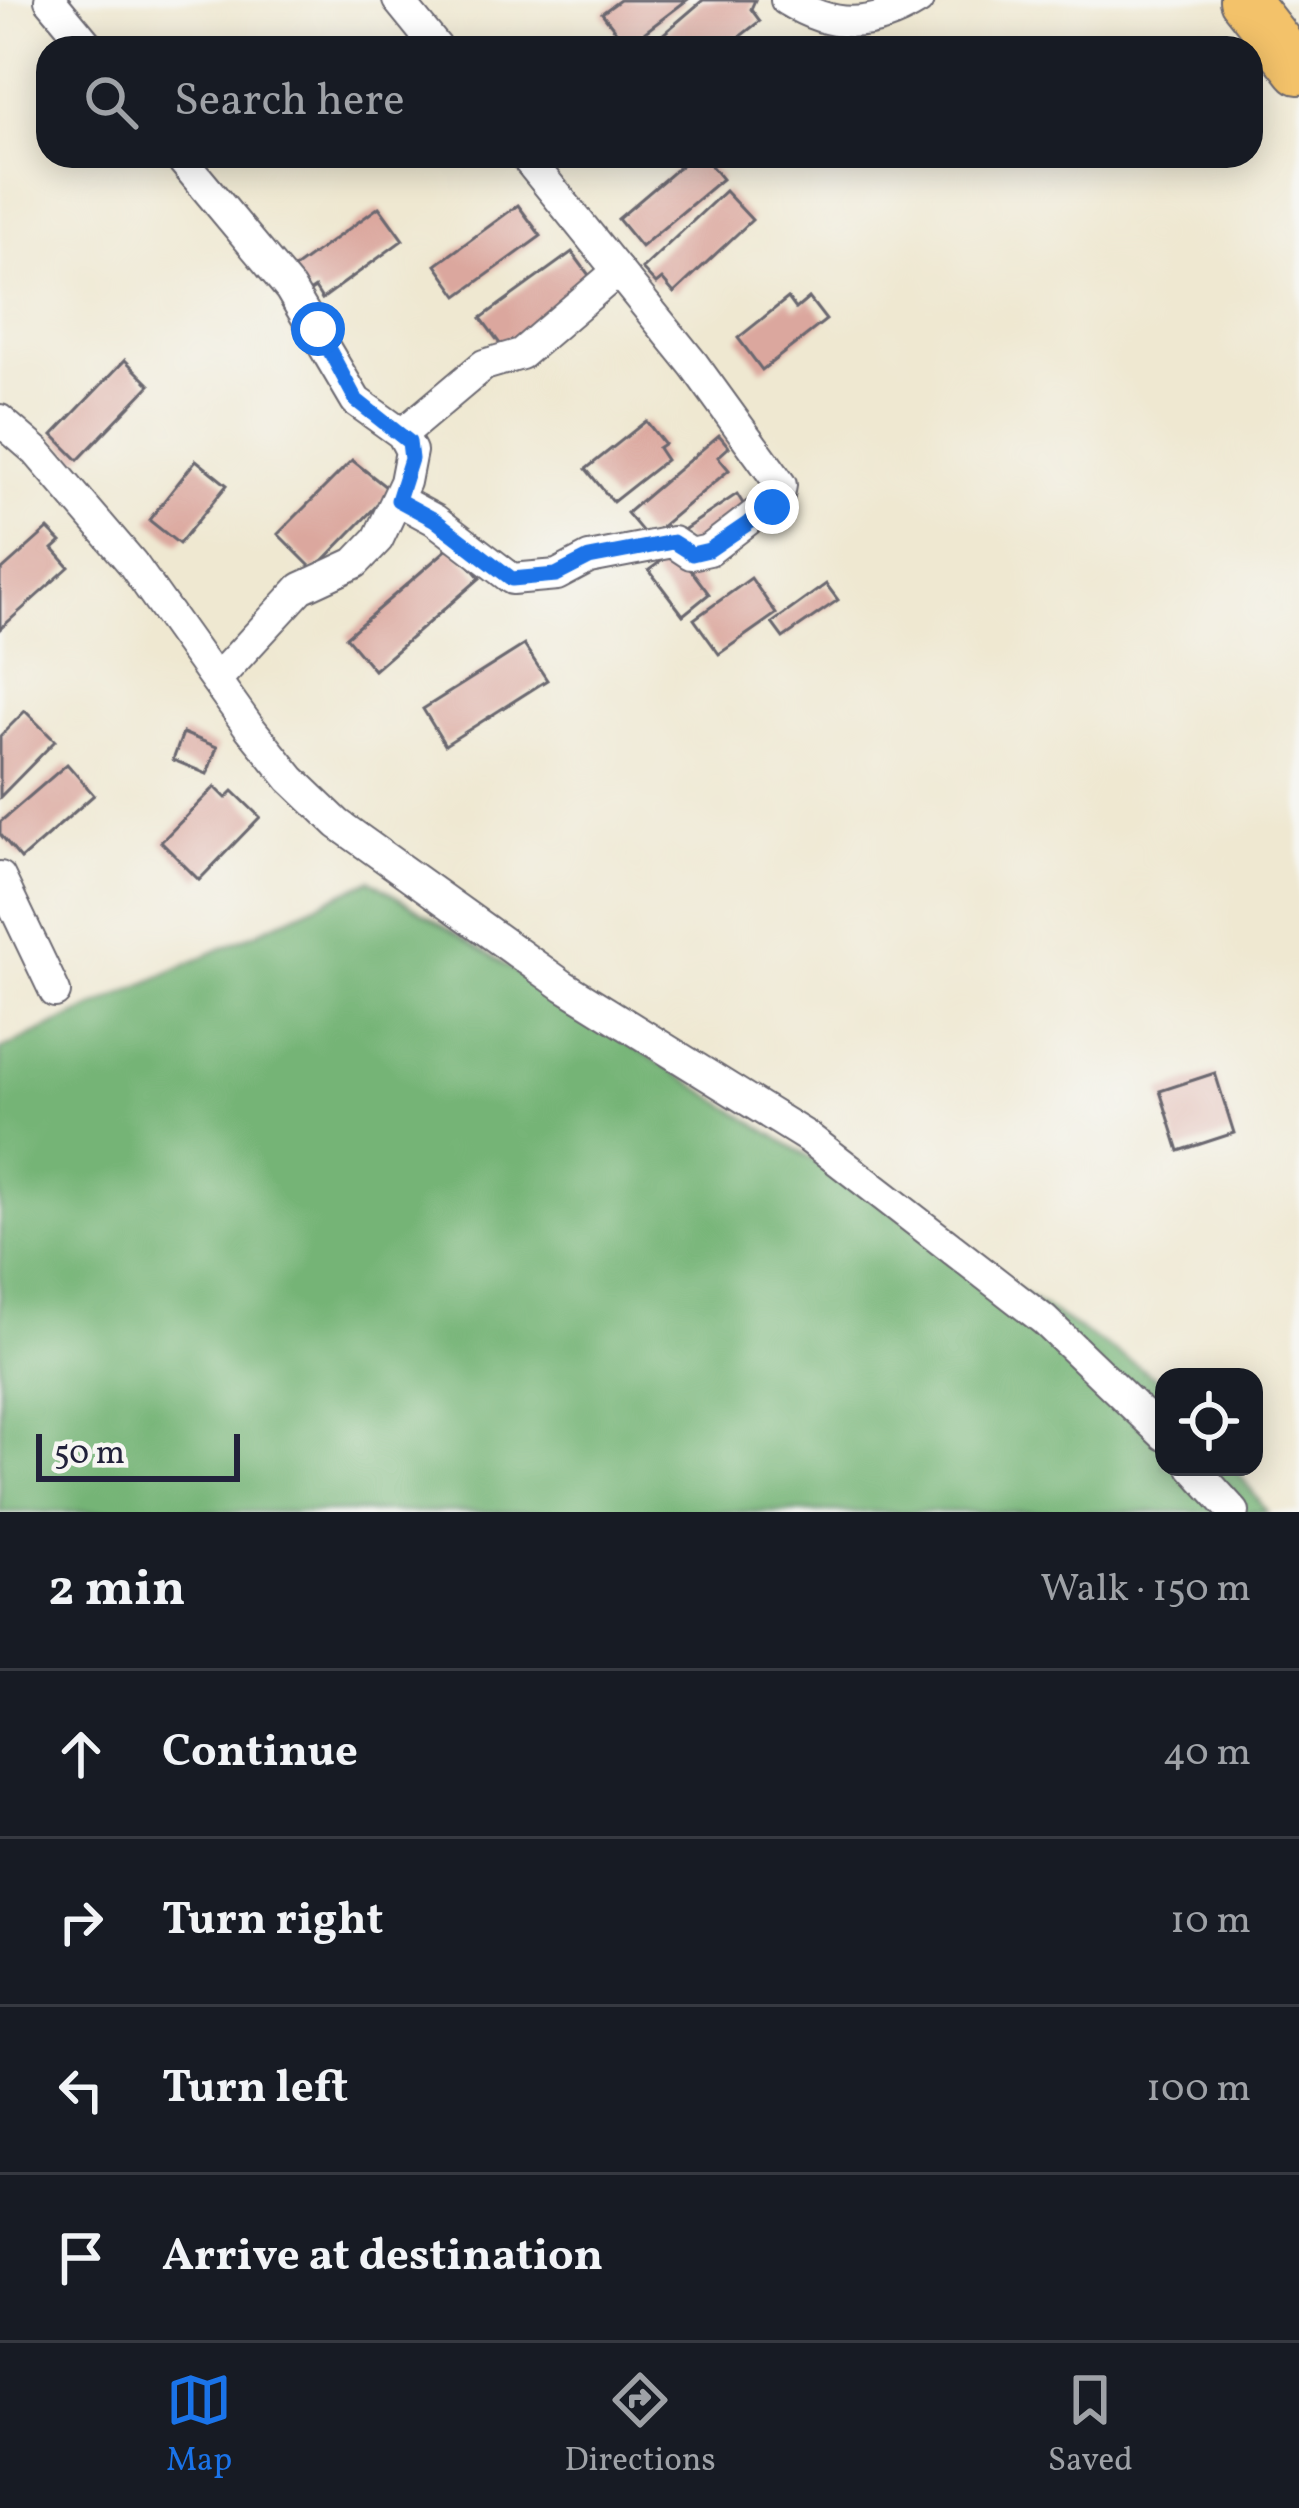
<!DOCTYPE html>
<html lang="en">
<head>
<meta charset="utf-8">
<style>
  :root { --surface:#171b24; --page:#242831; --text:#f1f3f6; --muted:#9ea1a6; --line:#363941; --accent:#1a73e8 }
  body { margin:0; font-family:Vollkorn,serif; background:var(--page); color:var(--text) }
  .controls { position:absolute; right:36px; bottom:36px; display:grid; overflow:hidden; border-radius:24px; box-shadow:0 6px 30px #0003 }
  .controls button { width:108px; height:108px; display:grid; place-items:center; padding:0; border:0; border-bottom:3px solid var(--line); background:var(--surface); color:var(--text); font:60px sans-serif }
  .scale { position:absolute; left:36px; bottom:30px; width:204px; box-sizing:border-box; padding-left:12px; border:6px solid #22223b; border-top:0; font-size:33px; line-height:42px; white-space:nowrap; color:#22223b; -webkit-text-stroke:9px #f6f6f2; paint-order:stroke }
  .stop { position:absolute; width:36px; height:36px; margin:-27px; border:9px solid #1a73e8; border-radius:50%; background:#fff }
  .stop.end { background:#1a73e8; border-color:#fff; box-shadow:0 3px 12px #0008 }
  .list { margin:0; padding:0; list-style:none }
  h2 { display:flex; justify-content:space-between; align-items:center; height:156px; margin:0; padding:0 48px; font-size:51px }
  h2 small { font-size:39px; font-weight:400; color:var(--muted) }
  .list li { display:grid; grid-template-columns:78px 1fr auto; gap:36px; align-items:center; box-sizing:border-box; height:168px; padding:0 48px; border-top:3px solid var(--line) }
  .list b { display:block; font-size:45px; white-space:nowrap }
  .list em { font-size:39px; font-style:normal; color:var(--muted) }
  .icon { flex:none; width:66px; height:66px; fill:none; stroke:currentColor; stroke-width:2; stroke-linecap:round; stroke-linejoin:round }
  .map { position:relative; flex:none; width:1299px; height:1512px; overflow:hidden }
  .search { position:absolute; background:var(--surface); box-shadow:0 6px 30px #0003; left:36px; right:36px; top:36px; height:132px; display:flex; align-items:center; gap:30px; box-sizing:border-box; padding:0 42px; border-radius:36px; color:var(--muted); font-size:45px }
  .sheet { height:828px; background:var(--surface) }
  nav { display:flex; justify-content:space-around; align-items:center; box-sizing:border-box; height:168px; border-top:3px solid var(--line); background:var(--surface); font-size:33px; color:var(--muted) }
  nav a { display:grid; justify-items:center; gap:6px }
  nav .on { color:var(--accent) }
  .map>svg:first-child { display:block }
</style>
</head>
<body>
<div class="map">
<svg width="1299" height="1512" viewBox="0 0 1299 1512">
  <rect width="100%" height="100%" fill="#f6f6f2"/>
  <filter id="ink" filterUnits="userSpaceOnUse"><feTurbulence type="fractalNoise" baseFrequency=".00833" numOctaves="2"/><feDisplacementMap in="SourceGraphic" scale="24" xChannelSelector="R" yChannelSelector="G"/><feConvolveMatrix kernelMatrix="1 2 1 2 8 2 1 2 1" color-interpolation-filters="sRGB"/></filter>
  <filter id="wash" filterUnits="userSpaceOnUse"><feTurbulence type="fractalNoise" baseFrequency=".004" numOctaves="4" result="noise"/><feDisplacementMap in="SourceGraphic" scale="48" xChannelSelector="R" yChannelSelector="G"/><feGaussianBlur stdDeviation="2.7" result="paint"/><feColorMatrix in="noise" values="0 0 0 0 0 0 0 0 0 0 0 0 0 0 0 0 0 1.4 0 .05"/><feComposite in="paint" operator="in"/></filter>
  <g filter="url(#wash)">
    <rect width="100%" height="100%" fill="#efe8d1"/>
    <polygon fill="#74b476" stroke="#4b6b58" stroke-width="3" points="371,880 1164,1383 1164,1467 1234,1467 1267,1512 0,1512 0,1050"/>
    <g id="blocks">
      <g fill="#dba79e">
        <polygon points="620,0 687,0 627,46 602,13"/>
        <polygon points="703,0 755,0 751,9 760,21 725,48 647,48"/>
        <polygon points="692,156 703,156 722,179 641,247 618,219"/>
        <polygon points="725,191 752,220 674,293 662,279 656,284 642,269"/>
        <polygon points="518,205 541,236 458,296 436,265"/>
        <polygon points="379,207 403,240 322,299 315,288 306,294 289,272"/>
        <polygon points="572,252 594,282 503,348 481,318"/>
        <polygon points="788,298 796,309 809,298 826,320 762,370 738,338"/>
        <polygon points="125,360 150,385 78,460 53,435"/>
        <polygon points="646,421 664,444 658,448 666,460 613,502 586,469"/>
        <polygon points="719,435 729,447 718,457 729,470 648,538 627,513"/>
        <polygon points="196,460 227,485 179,544 149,520"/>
        <polygon points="352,460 391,491 314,570 278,534"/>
        <polygon points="737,494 747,510 689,548 679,533"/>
        <polygon points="48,529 61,542 53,549 69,567 0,629 0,572"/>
        <polygon points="452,545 480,578 374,670 346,637"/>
        <polygon points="676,550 709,594 683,615 649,570"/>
        <polygon points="751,578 776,614 719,654 694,619"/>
        <polygon points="826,584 838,600 783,638 772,623"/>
        <polygon points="524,645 547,680 445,745 423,709"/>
        <polygon points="25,711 55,741 0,797 0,736"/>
        <polygon points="183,733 217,747 207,774 173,760"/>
        <polygon points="67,764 94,795 21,859 0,834 0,822"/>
        <polygon points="215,787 226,798 233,791 260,817 199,880 161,842"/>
        <polygon points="1215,1073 1234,1133 1179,1151 1160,1091"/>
      </g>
    </g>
  </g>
  <g filter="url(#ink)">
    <use href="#blocks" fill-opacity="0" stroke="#6a6770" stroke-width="3"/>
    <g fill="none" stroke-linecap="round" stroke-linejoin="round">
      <defs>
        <g id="minor">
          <polyline points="50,0 90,48"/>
          <polyline points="398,0 437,48"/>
          <path d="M786,0C833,29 871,29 918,0"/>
          <polyline points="179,156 290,289 356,401 402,434 411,451 405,482 378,539 355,563 301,588 216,680"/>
          <polyline points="0,420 37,452 132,563 249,727 291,779 338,824 564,986 809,1138 1044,1320 1164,1435"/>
          <polyline points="402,434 484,365 521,354 618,271"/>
          <polyline points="398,500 435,520 512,579 557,575 589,558 673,542 691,554 709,550 779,496 781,485 694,365 525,156"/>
          <polyline points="0,877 55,992"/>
          <polyline points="1193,1467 1234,1512"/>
        </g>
        <polyline id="trunk" points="1244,0 1299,70"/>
      </defs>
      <use href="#minor" stroke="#6a6770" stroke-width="34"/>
      <use href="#trunk" stroke="#6a6770" stroke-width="52"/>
      <use href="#minor" stroke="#fff" stroke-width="30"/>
      <use href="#trunk" stroke="#f3c26a" stroke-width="48"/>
    </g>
  </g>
  <g fill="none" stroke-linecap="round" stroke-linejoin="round" filter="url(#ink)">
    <polyline stroke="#1a73e8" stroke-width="15" points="318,329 356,400 409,442 411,459 398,500 435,520 512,579 556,575 589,558 673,542 692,554 709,550 772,507"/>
  </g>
</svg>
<div class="controls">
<button><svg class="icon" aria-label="locate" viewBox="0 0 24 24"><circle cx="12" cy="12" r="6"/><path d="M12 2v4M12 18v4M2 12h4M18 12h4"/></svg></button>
</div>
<div class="scale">50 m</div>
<div class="stop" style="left:318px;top:329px"></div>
<div class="stop end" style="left:772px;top:507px"></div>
<div class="search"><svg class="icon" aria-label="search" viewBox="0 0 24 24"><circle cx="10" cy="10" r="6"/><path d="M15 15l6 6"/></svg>Search here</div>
</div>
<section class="sheet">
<h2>2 min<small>Walk · 150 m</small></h2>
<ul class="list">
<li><svg class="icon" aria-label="ahead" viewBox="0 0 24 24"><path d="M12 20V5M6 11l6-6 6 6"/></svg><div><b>Continue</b></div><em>40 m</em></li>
<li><svg class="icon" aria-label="right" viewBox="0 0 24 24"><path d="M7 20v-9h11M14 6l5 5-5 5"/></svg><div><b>Turn right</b></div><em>10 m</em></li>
<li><svg class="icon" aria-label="left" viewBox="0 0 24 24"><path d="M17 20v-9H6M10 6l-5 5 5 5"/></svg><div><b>Turn left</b></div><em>100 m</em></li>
<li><svg class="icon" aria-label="arrive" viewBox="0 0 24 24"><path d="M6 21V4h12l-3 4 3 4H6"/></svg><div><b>Arrive at destination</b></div></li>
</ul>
</section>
<nav>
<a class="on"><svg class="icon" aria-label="map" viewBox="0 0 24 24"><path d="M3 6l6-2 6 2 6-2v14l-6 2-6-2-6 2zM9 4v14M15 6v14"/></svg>Map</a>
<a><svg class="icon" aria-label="directions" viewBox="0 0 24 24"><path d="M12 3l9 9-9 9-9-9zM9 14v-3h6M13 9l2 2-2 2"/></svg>Directions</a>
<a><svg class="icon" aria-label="saved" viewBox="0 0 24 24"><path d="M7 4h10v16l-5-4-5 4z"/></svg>Saved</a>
</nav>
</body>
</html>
